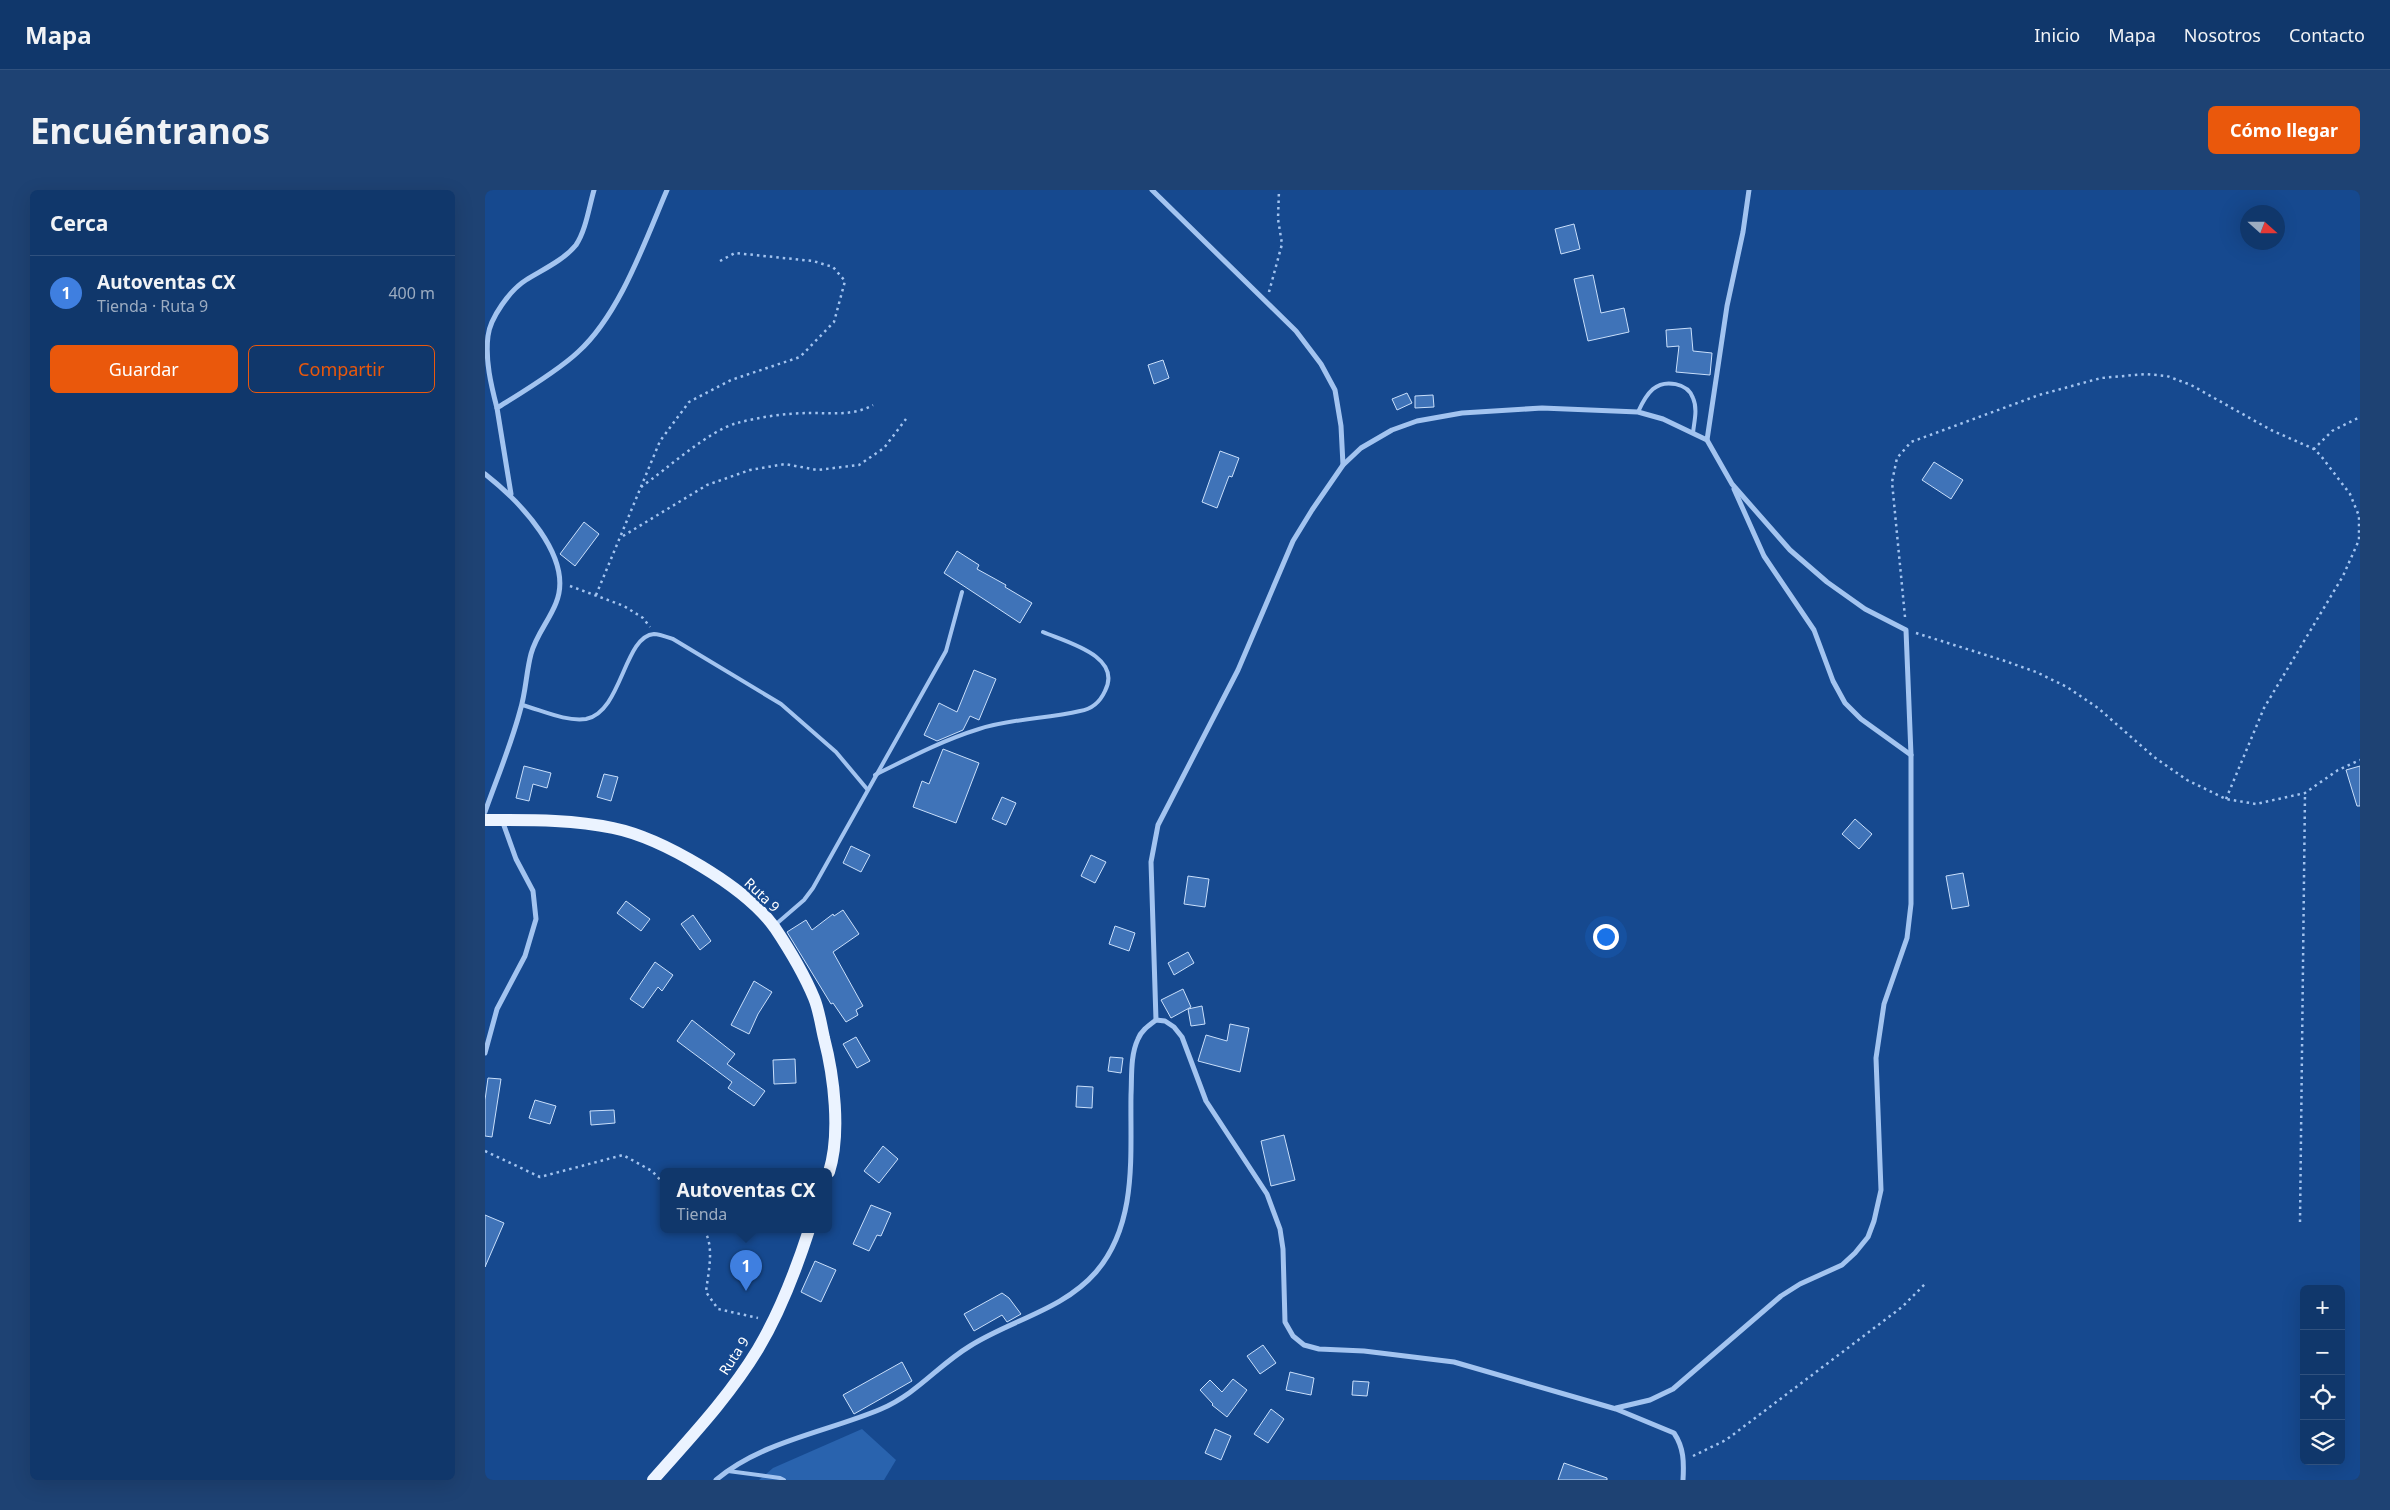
<!DOCTYPE html>
<html lang="es">
<head>
<meta charset="utf-8">
<style>
  :root { --surface:#10376b; --page:#1e4273; --text:#f1f3f6; --muted:#9cacc1; --line:#30517e; --accent:#ea580c }
  body { margin:0; font-family:"Noto Sans",sans-serif; background:var(--page); color:var(--text) }
  .controls { position:absolute; right:15px; bottom:15px; display:grid; overflow:hidden; border-radius:8px; box-shadow:0 5px 20px #0002 }
  .controls button { width:45px; height:45px; display:grid; place-items:center; padding:0; border:0; border-bottom:1px solid var(--line); background:var(--surface); color:var(--text); font:25px sans-serif }
  .compass { position:absolute; left:1755px; top:15px; width:45px; height:45px; border-radius:50%; background:var(--surface); box-shadow:0 5px 20px #0002; rotate:111deg }
  .you { position:absolute; left:1120px; top:746px; width:18px; height:18px; margin:-12px; border:4px solid #fff; border-radius:50%; background:#1a73e8; box-shadow:0 0 0 8px #1a73e833 }
  .badge { display:grid; place-items:center; width:32px; height:32px; border-radius:50%; background:var(--accent); color:#fff; font-size:16px; font-weight:700 }
  .pin { position:absolute; translate:-50% -41px; filter:drop-shadow(0 1px 2px #0008) }
  .pin::after { content:''; position:absolute; top:26px; width:18px; height:15px; background:inherit; clip-path:polygon(0 0,100% 0,50% 100%) }
  .popup { position:absolute; left:175px; top:978px; width:172px; height:65px; box-sizing:border-box; display:grid; place-content:center; border-radius:8px; background:var(--surface); filter:drop-shadow(0 1px 4px #0005); font-size:16px; white-space:nowrap; color:var(--muted) }
  .popup b { font-size:19px; color:var(--text) }
  .popup::after { content:''; position:absolute; left:50%; top:100%; margin-left:-10px; border:10px solid transparent; border-top-color:var(--surface) }
  .list { margin:0; padding:0; list-style:none }
  h2 { display:flex; justify-content:space-between; align-items:center; height:65px; margin:0; padding:0 20px; font-size:21px }
  h2 small { font-size:16px; font-weight:400; color:var(--muted) }
  .list li { display:grid; grid-template-columns:32px 1fr auto; gap:15px; align-items:center; box-sizing:border-box; height:75px; padding:0 20px; border-top:1px solid var(--line) }
  .list b { display:block; font-size:19px; white-space:nowrap }
  .list p { margin:0; font-size:16px; white-space:nowrap; color:var(--muted) }
  .list em { font-size:16px; font-style:normal; color:var(--muted) }
  .actions { display:flex; gap:10px; padding:15px 20px }
  .actions a { flex:1; padding:11px 0; border:1px solid var(--accent); border-radius:8px; text-align:center; font-size:18px; color:var(--accent) }
  .actions .main { background:var(--accent); color:#fff }
  .icon { flex:none; width:28px; height:28px; fill:none; stroke:currentColor; stroke-width:2; stroke-linecap:round; stroke-linejoin:round }
  .map { position:relative; flex:none; width:1875px; height:1290px; overflow:hidden; border-radius:8px }
  header { display:flex; align-items:center; gap:30px; box-sizing:border-box; height:70px; padding:0 25px; background:var(--surface); border-bottom:1px solid var(--line) }
  header strong { font-size:24px }
  nav { display:flex; gap:28px; margin-inline-start:auto; font-size:18px }
  .intro { display:flex; align-items:center; justify-content:space-between; box-sizing:border-box; height:120px; padding:0 30px }
  h1 { margin:0; font-size:35px }
  .button { padding:12px 22px; border-radius:8px; background:var(--accent); color:#fff; font-size:18px; font-weight:700 }
  main { display:flex; gap:30px; padding:0 30px }
  aside { flex:1; background:var(--surface); border-radius:8px; box-shadow:0 5px 20px #0002 }
  .map>svg:first-child { display:block }
</style>
</head>
<body>
<header>
<strong>Mapa</strong>
<nav><a>Inicio</a><a>Mapa</a><a>Nosotros</a><a>Contacto</a></nav>
</header>
<div class="intro"><h1>Encuéntranos</h1><a class="button">Cómo llegar</a></div>
<main>
<aside>
<h2>Cerca<small></small></h2>
<ul class="list">
<li><span class="badge" style="background:#3f7fe0">1</span><div><b>Autoventas CX</b><p>Tienda · Ruta 9</p></div><em>400 m</em></li>
</ul>
<div class="actions"><a class="main">Guardar</a><a>Compartir</a></div>
</aside>
<div class="map">
<svg width="1875" height="1290" viewBox="0 0 1875 1290">
  <rect width="100%" height="100%" fill="#16498f"/>
  <polygon fill="#2963ae" points="377,1239 411,1270 399,1290 274,1290 288,1278"/>
  <g fill="#3f73b8" stroke="#c9dffb">
    <polygon points="1089,34 1095,59 1076,64 1070,39"/>
    <polygon points="1108,85 1116,123 1139,118 1144,142 1103,151 1089,89"/>
    <polygon points="1206,138 1208,161 1227,163 1225,185 1191,182 1194,156 1182,157 1181,140"/>
    <polygon points="678,170 684,188 669,194 663,175"/>
    <polygon points="922,203 927,213 912,220 907,209"/>
    <polygon points="948,205 949,217 930,218 930,206"/>
    <polygon points="735,261 754,268 747,287 744,286 732,318 717,312"/>
    <polygon points="1449,272 1478,290 1466,309 1437,290"/>
    <polygon points="99,332 114,344 90,376 75,364"/>
    <polygon points="472,361 494,375 492,379 521,395 520,397 547,413 535,433 459,383"/>
    <polygon points="489,480 511,489 494,530 485,526 478,540 452,551 439,545 454,513 472,522"/>
    <polygon points="458,559 494,573 471,633 428,617 437,591 444,594"/>
    <polygon points="39,576 66,583 62,598 48,594 44,611 31,608"/>
    <polygon points="1875,576 1875,616 1872,616 1861,580"/>
    <polygon points="119,584 133,587 126,611 112,607"/>
    <polygon points="517,607 531,613 521,635 507,629"/>
    <polygon points="1370,629 1387,644 1374,659 1357,644"/>
    <polygon points="366,656 385,665 376,682 358,673"/>
    <polygon points="606,665 621,672 610,693 596,686"/>
    <polygon points="1478,683 1484,716 1467,719 1461,686"/>
    <polygon points="703,686 724,689 720,717 699,714"/>
    <polygon points="141,711 165,729 156,741 132,723"/>
    <polygon points="358,720 374,744 348,762 378,816 371,820 373,825 361,832 348,813 346,814 302,742 321,730 327,740 348,724 349,726"/>
    <polygon points="208,725 226,751 215,760 196,734"/>
    <polygon points="630,736 650,743 644,761 624,754"/>
    <polygon points="703,762 709,773 689,785 683,773"/>
    <polygon points="170,772 188,785 177,801 173,797 158,818 145,809"/>
    <polygon points="269,791 287,802 273,824 264,844 246,835"/>
    <polygon points="698,799 706,817 686,828 676,810"/>
    <polygon points="717,816 720,834 706,836 703,819"/>
    <polygon points="207,830 250,864 242,874 280,901 269,916 243,898 247,892 192,851"/>
    <polygon points="745,834 764,838 755,882 713,871 721,845 742,851"/>
    <polygon points="371,847 385,871 372,878 358,854"/>
    <polygon points="625,867 638,868 636,883 623,881"/>
    <polygon points="310,869 311,893 289,894 288,870"/>
    <polygon points="3,888 16,889 7,947 0,946 0,910"/>
    <polygon points="592,896 608,897 607,918 591,917"/>
    <polygon points="50,910 71,916 65,934 44,928"/>
    <polygon points="129,920 130,933 106,935 105,921"/>
    <polygon points="799,945 810,990 786,996 776,951"/>
    <polygon points="398,956 413,969 394,993 379,981"/>
    <polygon points="386,1015 406,1023 396,1046 392,1045 384,1061 368,1054"/>
    <polygon points="0,1025 19,1033 0,1077"/>
    <polygon points="330,1071 351,1080 336,1112 316,1102"/>
    <polygon points="517,1103 524,1108 536,1124 522,1132 517,1125 489,1141 479,1124"/>
    <polygon points="778,1155 791,1173 775,1184 762,1166"/>
    <polygon points="417,1172 427,1191 369,1224 358,1205"/>
    <polygon points="805,1182 829,1188 826,1205 801,1200"/>
    <polygon points="748,1189 762,1200 742,1227 727,1215 728,1214 715,1200 725,1190 737,1202"/>
    <polygon points="868,1191 884,1192 882,1206 867,1205"/>
    <polygon points="786,1219 799,1229 783,1253 769,1244"/>
    <polygon points="730,1239 746,1246 736,1270 720,1263"/>
    <polygon points="1079,1273 1122,1288 1122,1290 1073,1290"/>
  </g>
  <g fill="none" stroke-linecap="round" stroke-linejoin="round">
    <g stroke="#a3c4f0" stroke-width="2.5" stroke-dasharray="2.5 4" stroke-linecap="butt">
      <polyline points="784,102 797,54 793,29 794,0"/>
      <path d="M156,297C182,279 223,241 252,233C274,227 302,223 325,223C347,223 368,226 388,215"/>
      <polyline points="138,346 222,295 265,280 300,274 332,280 374,275 399,258 421,229"/>
      <polyline points="85,396 139,416 158,428 165,437"/>
      <polyline points="111,405 175,251 204,212 246,190 315,167 349,132 360,91 348,77 328,71 250,63 235,71"/>
      <polyline points="1420,427 1407,292 1412,268 1426,252 1554,205 1616,188 1661,184 1682,186 1706,195 1786,240 1829,259"/>
      <polyline points="1431,443 1520,471 1551,482 1582,497 1613,518 1669,567 1702,590 1741,609 1771,614 1820,603 1853,580 1875,570"/>
      <polyline points="1741,609 1779,518 1858,386 1874,350 1874,326 1865,304 1836,266 1829,259 1847,241 1875,227"/>
      <polyline points="0,961 55,987 138,965 167,981 178,993"/>
      <polyline points="1815,1032 1820,603"/>
      <path d="M219,1040C230,1057 223,1083 221,1102L233,1119L273,1128"/>
      <polyline points="1208,1266 1241,1250 1286,1216 1417,1117 1441,1093"/>
    </g>
    <g stroke="#a3c4f0" stroke-width="4">
      <path d="M1153,222C1157,213 1161,205 1168,199C1180,189 1203,193 1208,208C1213,219 1209,232 1208,243"/>
      <path d="M37,515C56,520 81,532 101,529C137,522 139,446 169,444C174,444 182,447 188,449L296,514L351,562L382,599"/>
      <path d="M390,585C424,568 458,550 494,539C528,528 562,529 595,521C608,519 615,512 620,501C638,466 581,452 558,442"/>
      <polyline points="290,735 319,710 328,698 461,461 477,402"/>
      <polyline points="243,1281 295,1288 299,1290"/>
    </g>
    <g stroke="#a3c4f0" stroke-width="5">
      <polyline points="667,0 811,141 836,174 850,200 856,236 858,275"/>
      <path d="M12,218C6,195 0,170 3,146C5,128 25,100 41,90C57,80 79,70 91,55C101,40 104,17 109,0"/>
      <path d="M0,284C33,310 90,367 71,413C64,431 51,445 46,464C41,483 41,502 35,521C26,555 12,588 0,622"/>
      <polyline points="1249,299 1279,366 1329,440 1348,491 1360,513 1376,529 1426,565"/>
      <path d="M26,304L12,218C36,203 73,181 93,162C135,124 160,51 182,0"/>
      <polyline points="671,830 666,672 673,635 753,480 808,351 827,320 858,275 876,258 907,240 932,231 977,223 1057,218 1153,222 1178,229 1222,250"/>
      <polyline points="0,863 12,819 40,766 51,729 48,701 31,669 17,630"/>
      <polyline points="1131,1218 1165,1210 1188,1199 1296,1106 1315,1094 1357,1075 1370,1063 1383,1047 1389,1031 1396,1000 1391,868 1399,814 1422,748 1426,714 1426,565 1421,440 1380,419 1342,392 1305,360 1247,294 1222,250 1242,116 1258,42 1264,0"/>
      <path d="M231,1290C277,1251 342,1242 396,1219C433,1203 452,1176 485,1156C526,1130 578,1120 611,1082C653,1033 645,965 646,905C647,887 645,866 653,849C656,841 663,836 671,830L680,831L689,837L697,847L721,911L782,1004L795,1039L798,1059L800,1132L808,1146L819,1155L834,1159L879,1161L969,1172L1131,1219L1189,1243C1199,1258 1199,1272 1198,1290"/>
    </g>
    <g stroke="#ebf3ff" stroke-width="12">
      <path d="M0,630C43,630 86,629 128,638C177,648 261,697 290,738C304,759 319,784 329,808C334,820 336,835 339,848C349,886 356,944 344,982"/>
      <path d="M168,1290C205,1248 244,1207 273,1159C295,1122 311,1080 324,1040"/>
    </g>
  </g>
  <g text-anchor="middle" stroke-width="5" stroke-linejoin="round" paint-order="stroke">
    <g font-size="14" fill="#fff" stroke="#16498f">
      <text transform="translate(277 705) rotate(43)" y="5">Ruta 9</text>
      <text transform="translate(249 1166) rotate(-57)" y="5">Ruta 9</text>
    </g>
  </g>
</svg>
<div class="controls">
<button>+</button>
<button>−</button>
<button><svg class="icon" aria-label="locate" viewBox="0 0 24 24"><circle cx="12" cy="12" r="6"/><path d="M12 2v4M12 18v4M2 12h4M18 12h4"/></svg></button>
<button><svg class="icon" aria-label="layers" viewBox="0 0 24 24"><path d="M12 4l9 5-9 5-9-5zM3 14l9 5 9-5"/></svg></button>
</div>
<svg class="compass" viewBox="-18 -18 36 36"><path d="M0-13l5 13h-10z" fill="#e53935"/><path d="M0 13l5-13h-10z" fill="#9cacc1"/></svg>
<div class="you"></div>
<div class="pin badge" style="left:261px;top:1101px;background:#3f7fe0">1</div>
<div class="popup"><b>Autoventas CX</b>Tienda</div>
</div>
</main>
</body>
</html>
